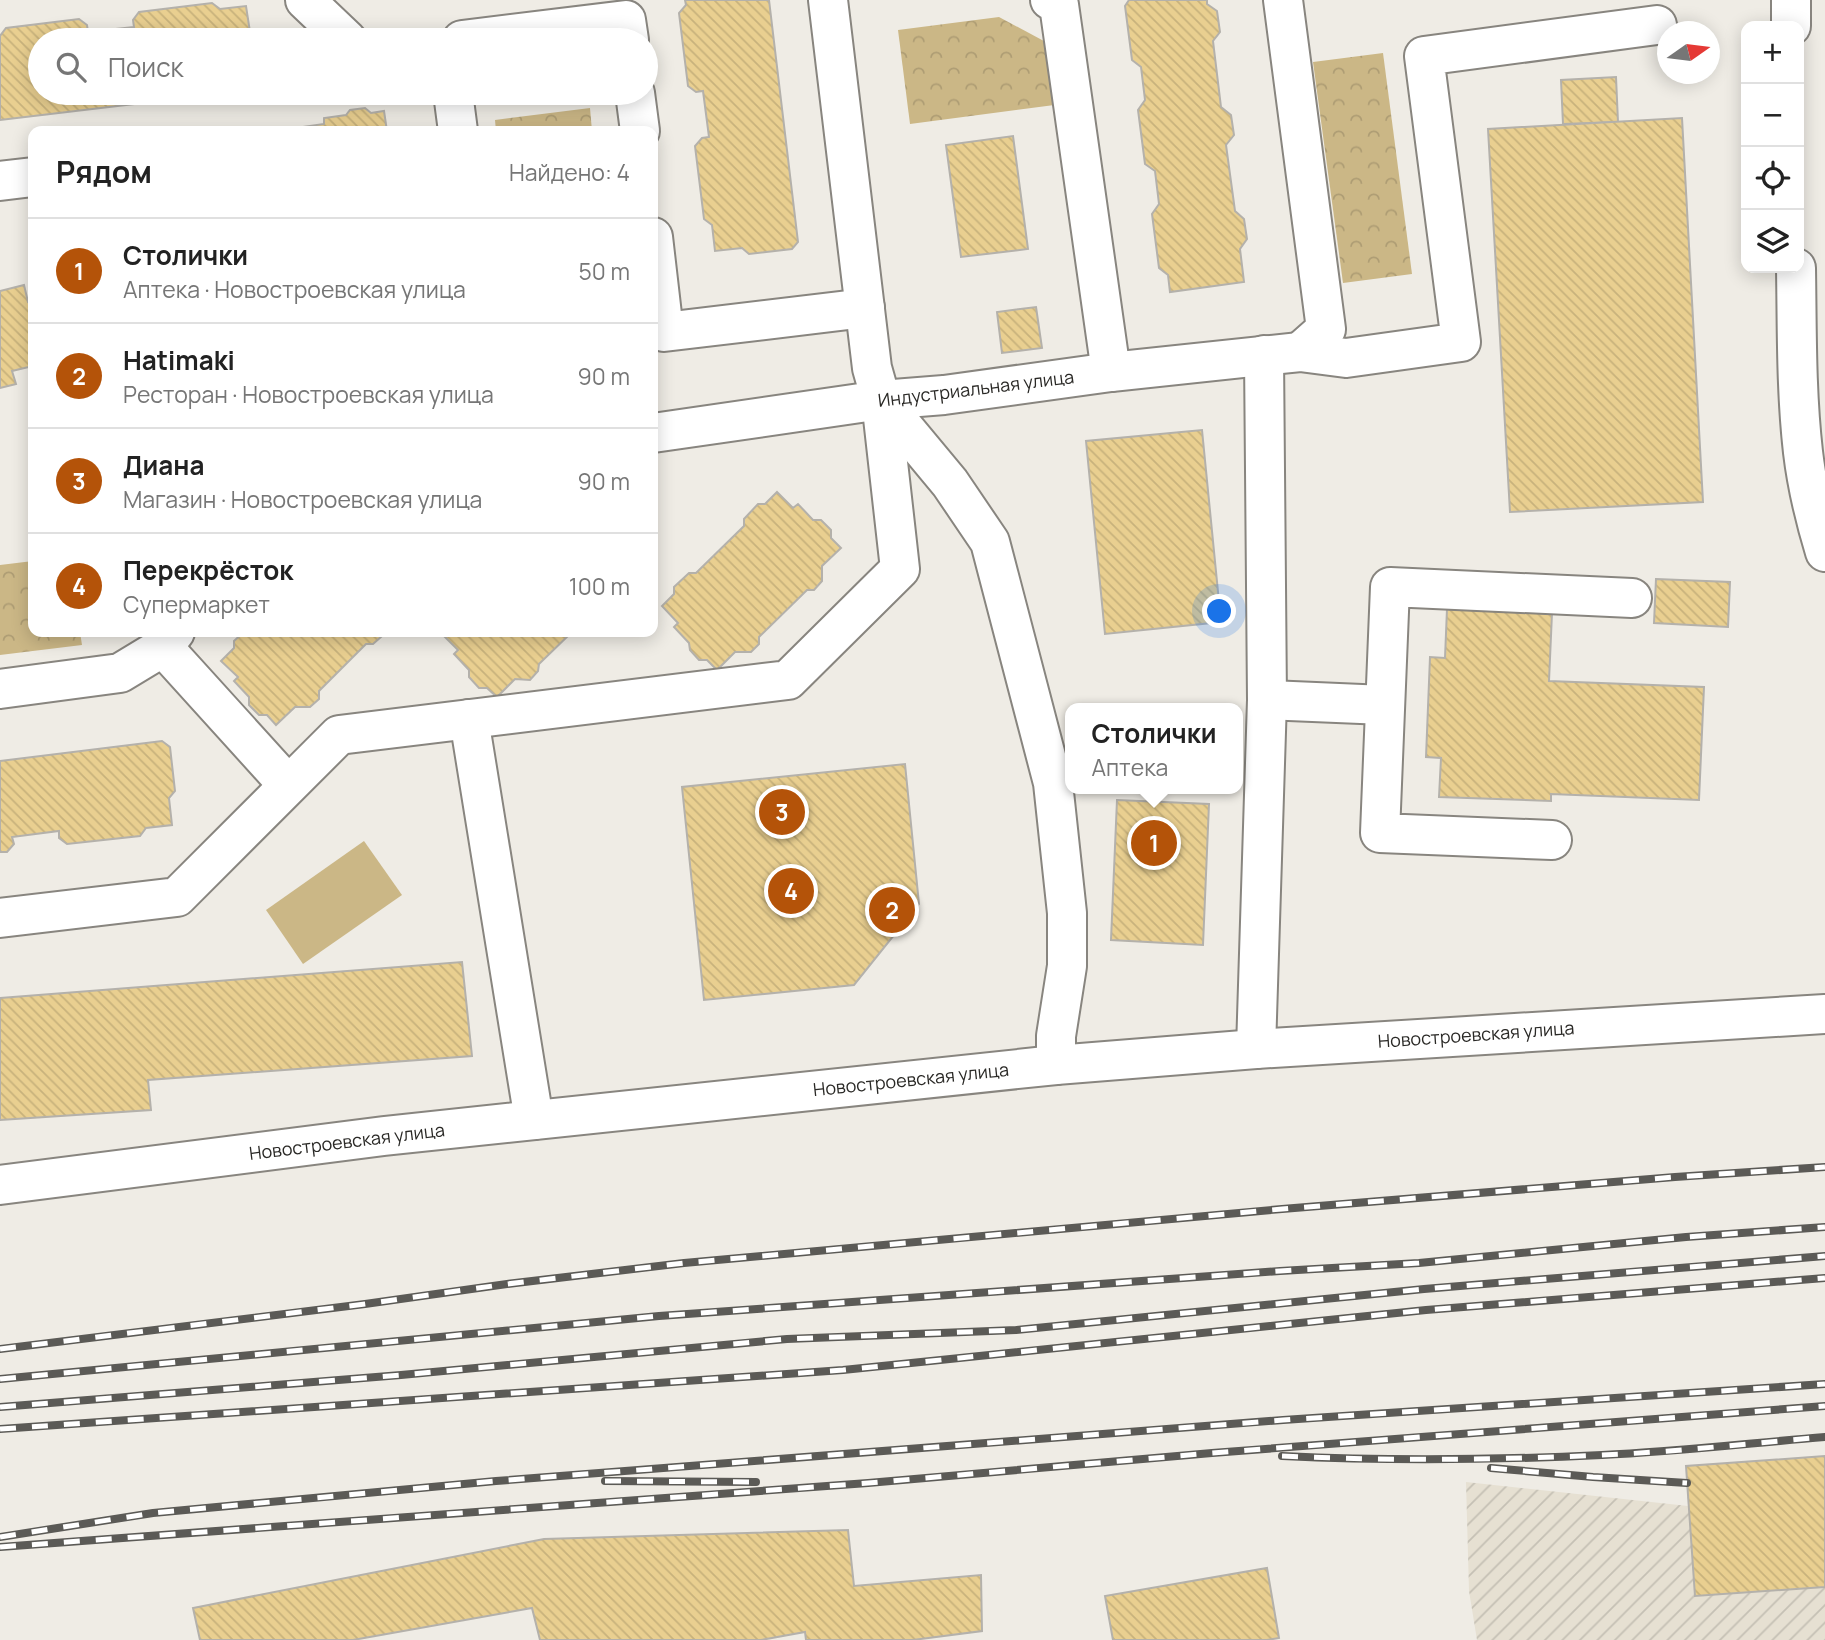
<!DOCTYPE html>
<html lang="ru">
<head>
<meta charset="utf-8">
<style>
  :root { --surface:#fff; --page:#f6f6f6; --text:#222; --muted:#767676; --line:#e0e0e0; --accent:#b45309 }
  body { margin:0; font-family:Manrope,sans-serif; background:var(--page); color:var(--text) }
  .controls { position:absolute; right:21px; top:21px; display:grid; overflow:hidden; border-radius:14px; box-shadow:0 4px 18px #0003 }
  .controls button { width:63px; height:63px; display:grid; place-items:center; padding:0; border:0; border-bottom:2px solid var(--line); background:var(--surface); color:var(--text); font:35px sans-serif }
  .compass { position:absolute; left:1657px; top:21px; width:63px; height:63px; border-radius:50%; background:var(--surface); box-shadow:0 4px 18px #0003; rotate:76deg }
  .you { position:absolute; left:1220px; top:612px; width:24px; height:24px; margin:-18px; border:5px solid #fff; border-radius:50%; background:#1a73e8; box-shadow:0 0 0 10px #1a73e833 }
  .badge { display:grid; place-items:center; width:46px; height:46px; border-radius:50%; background:var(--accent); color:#fff; font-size:23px; font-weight:700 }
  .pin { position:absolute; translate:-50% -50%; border:4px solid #fff; box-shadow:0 2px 7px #0006 }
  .popup { position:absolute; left:1065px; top:703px; width:178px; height:91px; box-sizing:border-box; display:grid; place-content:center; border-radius:14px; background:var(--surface); filter:drop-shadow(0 2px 5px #0005); font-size:23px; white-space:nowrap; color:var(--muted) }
  .popup b { font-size:26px; color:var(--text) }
  .popup::after { content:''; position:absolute; left:50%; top:100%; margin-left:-14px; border:14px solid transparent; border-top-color:var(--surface) }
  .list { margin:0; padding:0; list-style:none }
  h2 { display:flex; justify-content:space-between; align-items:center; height:91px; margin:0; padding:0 28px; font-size:30px }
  h2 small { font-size:23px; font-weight:400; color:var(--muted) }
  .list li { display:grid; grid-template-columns:46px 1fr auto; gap:21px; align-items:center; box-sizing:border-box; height:105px; padding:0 28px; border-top:2px solid var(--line) }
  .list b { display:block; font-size:26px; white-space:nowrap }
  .list p { margin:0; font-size:23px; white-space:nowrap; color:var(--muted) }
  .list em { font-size:23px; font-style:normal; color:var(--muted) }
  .icon { flex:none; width:38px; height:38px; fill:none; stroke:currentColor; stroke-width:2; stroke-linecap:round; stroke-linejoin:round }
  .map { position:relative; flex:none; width:1825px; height:1640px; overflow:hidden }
  .search { position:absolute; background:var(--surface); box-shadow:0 4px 18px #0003; left:28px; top:28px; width:630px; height:77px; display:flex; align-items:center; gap:18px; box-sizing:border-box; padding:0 24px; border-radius:38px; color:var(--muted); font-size:26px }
  .panel { position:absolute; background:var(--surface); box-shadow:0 4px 18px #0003; left:28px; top:126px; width:630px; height:511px; border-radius:14px }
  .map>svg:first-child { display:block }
</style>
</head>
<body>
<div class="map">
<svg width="1825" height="1640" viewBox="0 0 1825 1640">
  <defs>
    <pattern id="industrial-furrows" width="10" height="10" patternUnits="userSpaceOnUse" patternTransform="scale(1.75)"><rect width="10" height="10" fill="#e6e0d2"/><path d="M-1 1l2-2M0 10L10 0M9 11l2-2" fill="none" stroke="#c5c0b4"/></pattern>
    <pattern id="park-crowns" width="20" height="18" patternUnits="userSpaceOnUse" patternTransform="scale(1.75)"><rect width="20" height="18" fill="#cbb786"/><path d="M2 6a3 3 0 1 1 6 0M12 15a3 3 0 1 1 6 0" fill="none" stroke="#ae9d74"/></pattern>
    <pattern id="building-back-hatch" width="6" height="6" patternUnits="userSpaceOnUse" patternTransform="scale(1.75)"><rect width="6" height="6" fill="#e9cf90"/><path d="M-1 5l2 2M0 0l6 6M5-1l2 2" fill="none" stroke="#c8b27c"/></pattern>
  </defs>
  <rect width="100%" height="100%" fill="#efece5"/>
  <polygon fill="url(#industrial-furrows)" points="1825,1456 1825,1640 1477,1640 1469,1591 1466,1482 1688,1506 1686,1466"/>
  <g fill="url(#park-crowns)">
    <polygon points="999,17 1055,47 1062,104 910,124 898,30"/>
    <polygon points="1383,53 1412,274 1343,283 1313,62"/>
    <polygon points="590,108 592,131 496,131 495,120"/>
    <polygon points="33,561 33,632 80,632 82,645 0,655 0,565"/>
  </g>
  <polygon fill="#cbb786" points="364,841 402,895 303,964 266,910"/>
  <g fill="url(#building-back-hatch)" stroke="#b4b1ab" stroke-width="2">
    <polygon points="685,0 769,0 798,242 792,249 749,254 742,248 715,251 712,225 704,219 695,146 702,138 709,137 703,91 696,92 688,86 679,13 686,5"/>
    <polygon points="1129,0 1207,0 1207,4 1217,11 1220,32 1213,41 1221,107 1231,115 1234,135 1226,145 1235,211 1244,219 1247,239 1240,249 1244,282 1170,292 1168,275 1159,268 1152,214 1159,204 1155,171 1145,164 1138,110 1145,100 1141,67 1132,60 1125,6"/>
    <polygon points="212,3 220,9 246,6 250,32 257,40 40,40 40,93 227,93 0,120 0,36 6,28 79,19 87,25 88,32 134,27 133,20 139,12"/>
    <polygon points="1616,77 1618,122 1563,124 1561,80"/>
    <polygon points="365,108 371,113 384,111 387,131 302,131 302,127 324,124 324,118 346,115 350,110"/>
    <polygon points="1682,118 1703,502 1510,512 1488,129"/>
    <polygon points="1013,136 1028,249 961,257 946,145"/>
    <polygon points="24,285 28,302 33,300 33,366 12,371 16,384 0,388 0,291"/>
    <polygon points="1036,307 1042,348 1002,353 997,312"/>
    <polygon points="1202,430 1221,622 1105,634 1086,441"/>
    <polygon points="777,492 793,508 798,504 813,520 821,520 831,530 831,538 841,548 822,566 822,581 814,590 807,590 759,637 759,644 751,652 735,652 717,670 707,660 699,660 690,650 689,643 674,627 678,623 662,606 674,594 674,587 689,573 696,573 744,526 744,519 758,504 765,504"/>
    <polygon points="1656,579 1730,582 1728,627 1654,623"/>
    <polygon points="1447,609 1552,613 1549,681 1704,687 1699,800 1551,794 1551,801 1439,797 1441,758 1426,757 1430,657 1445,658"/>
    <polygon points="244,632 382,632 382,636 373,644 366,644 319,691 319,699 310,707 295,707 276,725 267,715 259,715 249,705 249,697 234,681 238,677 221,661 234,648 234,641"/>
    <polygon points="443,632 572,632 539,664 538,671 530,680 515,679 497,697 487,688 479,688 469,677 469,670 454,654 458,650 442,634"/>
    <polygon points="162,741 170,747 175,791 169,798 172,825 146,828 140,836 67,844 59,838 59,831 12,837 14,844 7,852 0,852 0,761"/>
    <polygon points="905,764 919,904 854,985 704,1000 682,787"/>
    <polygon points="1117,800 1209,804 1203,945 1111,940"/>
    <polygon points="462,962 472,1056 148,1080 151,1110 0,1120 0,998"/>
    <polygon points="1825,1456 1825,1587 1695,1596 1686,1466"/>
    <polygon points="848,1530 854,1586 981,1575 982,1631 913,1640 806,1640 805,1632 761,1640 540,1640 532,1608 353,1640 200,1640 193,1608 544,1539"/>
    <polygon points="1267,1568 1279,1638 1267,1640 1113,1640 1105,1596"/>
  </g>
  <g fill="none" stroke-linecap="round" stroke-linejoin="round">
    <defs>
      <g id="minor">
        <polyline points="305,0 347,40"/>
        <polyline points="828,0 872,368 881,400 950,483 990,542 1053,783 1067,913 1067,966 1056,1036 1056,1065"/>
        <polyline points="1050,0 1059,5 1111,372"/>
        <polyline points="1283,0 1326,329 1300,352"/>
        <polyline points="1791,0 1791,26"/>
        <polyline points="462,40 626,20 629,40"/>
        <polyline points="453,93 458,131"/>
        <polyline points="635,93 640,131"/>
        <polyline points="0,181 33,177"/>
        <polyline points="653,237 664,332 865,308"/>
        <path d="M1796,268C1797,329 1796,391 1803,452C1807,486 1815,519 1825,552"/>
        <polyline points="653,433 881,400 944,395 1111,372 1300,352 1346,358 1461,342 1424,56 1657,25"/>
        <polyline points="163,647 288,785"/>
        <polyline points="0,689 120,673 163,647 175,632"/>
        <polyline points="1267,700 1385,705"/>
        <polyline points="469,719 534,1120"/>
        <polyline points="1552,840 1380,833 1390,587 1632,598"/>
        <polyline points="0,918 177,897 339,735 788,680 900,569 881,400"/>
        <polyline points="1256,1049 1267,700 1264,355"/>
        <polyline points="0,1185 384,1136 1056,1065 1256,1049 1825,1014"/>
      </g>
    </defs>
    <use href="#minor" stroke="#88857f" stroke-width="42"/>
    <use href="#minor" stroke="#fff" stroke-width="38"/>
    <defs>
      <g id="rail">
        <polyline points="0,1349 365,1304 507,1284 684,1263 1282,1209 1675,1177 1825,1167"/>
        <polyline points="0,1379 659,1316 1280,1271 1419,1263 1686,1237 1825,1227"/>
        <polyline points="0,1407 401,1375 787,1339 1016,1330 1424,1289 1825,1256"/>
        <polyline points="0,1429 843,1370 1426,1310 1825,1278"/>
        <path d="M1282,1456C1389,1461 1495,1460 1602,1455C1676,1452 1751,1443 1825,1437"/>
        <polyline points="1491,1468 1593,1477 1687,1483"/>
        <polyline points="605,1481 756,1482"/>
        <polyline points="0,1537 153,1513 496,1481 1283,1420 1825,1384"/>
        <polyline points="0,1547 868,1483 1212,1453 1825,1406"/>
      </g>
    </defs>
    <use href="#rail" stroke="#5b5a56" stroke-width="8"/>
    <use href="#rail" stroke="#fff" stroke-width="5" stroke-dasharray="16" stroke-linecap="butt"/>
  </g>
  <g text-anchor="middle" stroke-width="5" stroke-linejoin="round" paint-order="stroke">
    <g font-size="18" fill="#2a2926" stroke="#fff">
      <text transform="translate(976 389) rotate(-7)" y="6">Индустриальная улица</text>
      <text transform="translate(1476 1035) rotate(-4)" y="6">Новостроевская улица</text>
      <text transform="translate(911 1080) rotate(-6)" y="6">Новостроевская улица</text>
      <text transform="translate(347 1142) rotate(-7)" y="6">Новостроевская улица</text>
    </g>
  </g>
</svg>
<div class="controls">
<button>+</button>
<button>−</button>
<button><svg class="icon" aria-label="locate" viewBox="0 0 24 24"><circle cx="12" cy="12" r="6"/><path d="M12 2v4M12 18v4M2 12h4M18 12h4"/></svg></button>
<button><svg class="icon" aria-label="layers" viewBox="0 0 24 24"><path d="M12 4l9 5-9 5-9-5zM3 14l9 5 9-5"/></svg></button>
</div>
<svg class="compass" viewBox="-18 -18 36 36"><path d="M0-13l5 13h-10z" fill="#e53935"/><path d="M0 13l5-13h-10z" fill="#767676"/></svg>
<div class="you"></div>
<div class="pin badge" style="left:1154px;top:843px">1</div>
<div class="popup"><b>Столички</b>Аптека</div>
<div class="pin badge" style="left:892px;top:910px">2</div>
<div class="pin badge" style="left:782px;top:812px">3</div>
<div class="pin badge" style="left:791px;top:891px">4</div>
<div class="search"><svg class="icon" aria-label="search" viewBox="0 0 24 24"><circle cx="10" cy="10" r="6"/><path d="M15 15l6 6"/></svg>Поиск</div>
<section class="panel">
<h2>Рядом<small>Найдено: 4</small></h2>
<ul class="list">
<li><span class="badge">1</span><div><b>Столички</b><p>Аптека · Новостроевская улица</p></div><em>50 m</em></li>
<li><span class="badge">2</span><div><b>Hatimaki</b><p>Ресторан · Новостроевская улица</p></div><em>90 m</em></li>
<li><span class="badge">3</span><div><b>Диана</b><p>Магазин · Новостроевская улица</p></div><em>90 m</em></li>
<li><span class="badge">4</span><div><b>Перекрёсток</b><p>Супермаркет</p></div><em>100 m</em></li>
</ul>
</section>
</div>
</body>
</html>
